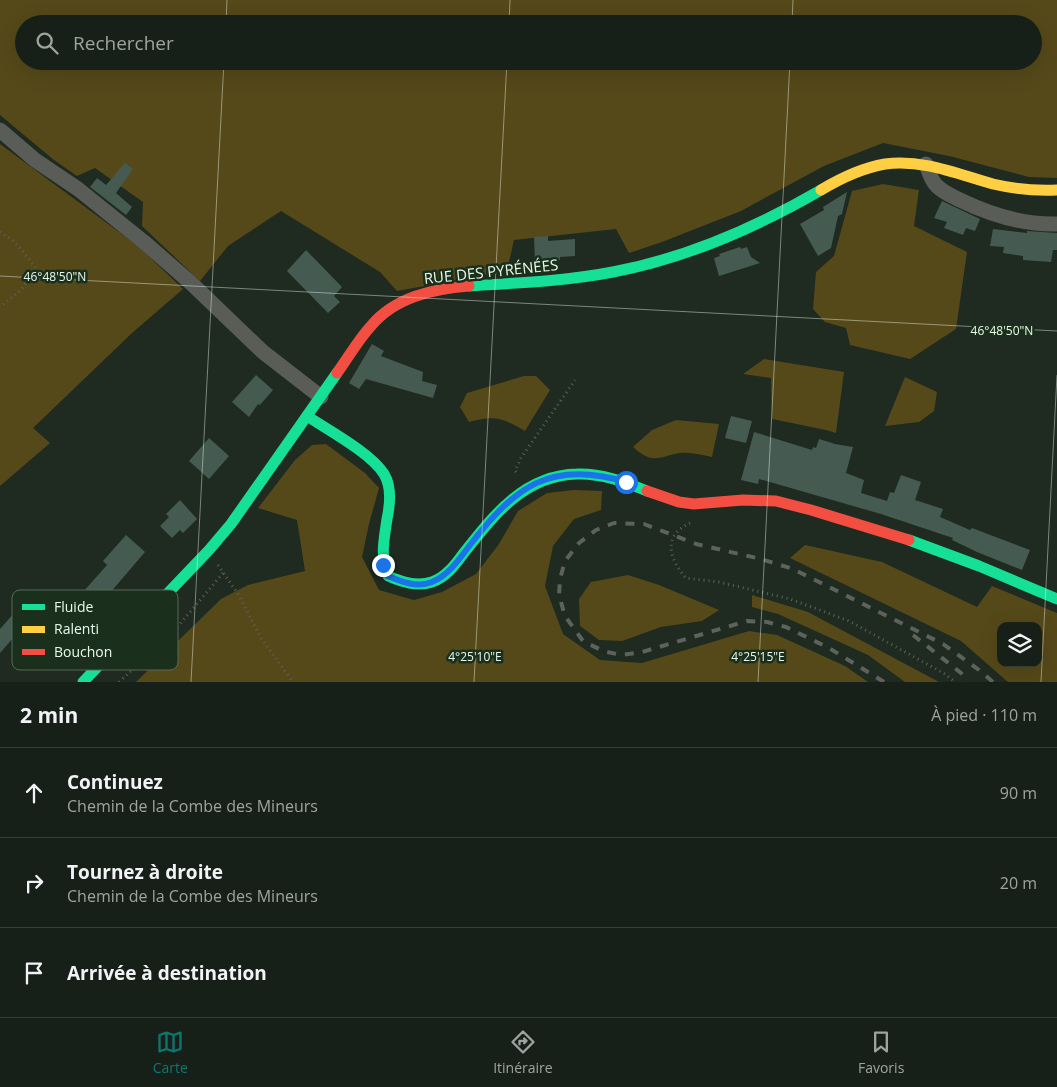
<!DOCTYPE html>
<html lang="fr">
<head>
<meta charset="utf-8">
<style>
  :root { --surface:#172018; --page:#202821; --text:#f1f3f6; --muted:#9ea3a2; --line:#363e37; --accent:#0f766e }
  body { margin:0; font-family:"Open Sans",sans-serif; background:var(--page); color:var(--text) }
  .controls { position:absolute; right:15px; bottom:15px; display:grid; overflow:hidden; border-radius:10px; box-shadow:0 5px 20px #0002 }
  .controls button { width:45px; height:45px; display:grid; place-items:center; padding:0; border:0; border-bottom:1px solid var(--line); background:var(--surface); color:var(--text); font:25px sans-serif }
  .stop { position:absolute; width:15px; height:15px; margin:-11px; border:4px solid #1a73e8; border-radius:50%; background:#fff }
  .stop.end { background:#1a73e8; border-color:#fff; box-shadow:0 1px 5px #0008 }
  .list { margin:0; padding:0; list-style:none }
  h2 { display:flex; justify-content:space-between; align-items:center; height:65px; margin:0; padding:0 20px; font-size:21px }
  h2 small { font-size:16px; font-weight:400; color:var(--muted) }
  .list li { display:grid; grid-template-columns:32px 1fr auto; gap:15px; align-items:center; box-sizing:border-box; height:90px; padding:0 20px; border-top:1px solid var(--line) }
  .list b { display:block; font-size:19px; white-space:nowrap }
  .list p { margin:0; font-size:16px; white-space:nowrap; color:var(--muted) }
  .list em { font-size:16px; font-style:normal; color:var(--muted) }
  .icon { flex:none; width:28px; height:28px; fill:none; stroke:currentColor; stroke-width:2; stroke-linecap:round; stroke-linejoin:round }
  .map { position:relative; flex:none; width:1057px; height:682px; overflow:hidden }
  .search { position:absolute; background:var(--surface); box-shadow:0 5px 20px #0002; left:15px; right:15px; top:15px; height:55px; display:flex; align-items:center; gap:12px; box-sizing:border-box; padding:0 18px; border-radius:28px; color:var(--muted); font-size:19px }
  .sheet { height:335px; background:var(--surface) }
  nav { display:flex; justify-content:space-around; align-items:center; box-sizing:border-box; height:70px; border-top:1px solid var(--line); background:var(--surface); font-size:14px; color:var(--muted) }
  nav a { display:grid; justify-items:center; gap:2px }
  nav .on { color:var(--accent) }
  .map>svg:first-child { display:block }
</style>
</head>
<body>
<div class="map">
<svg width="1057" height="682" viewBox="0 0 1057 682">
  <rect width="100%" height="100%" fill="#1f2a20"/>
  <g fill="#55491a" fill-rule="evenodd">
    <path d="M0,0H1057V178L1029,177L949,156L883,143L824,166L741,211L662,242L629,253L616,229L514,240L507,271L397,291L380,272L281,211L228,246L200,281L142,226L143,202L95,168L77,176L54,160L0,115ZM24,24H1033V61H24Z"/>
    <polygon points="0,144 138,246 183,289 132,333 33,428 50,443 0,486"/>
    <polygon points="883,184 919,190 914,226 967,252 956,329 910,359 850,345 846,328 825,322 813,309 816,272 834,256 852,191"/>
    <polygon points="764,359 844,372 836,433 826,430 772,419 771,378 743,374"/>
    <path d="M524,376H536L550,390L525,431C502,418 496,415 469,422L460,407L467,393Z"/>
    <polygon points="905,377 937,392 934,411 919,422 885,426"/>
    <path d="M676,420L719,424L712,457C702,455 691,452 680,453C658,457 653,465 633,447L652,430Z"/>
    <polygon points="326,444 365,473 379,488 369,524 362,557 379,590 414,600 442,592 476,574 499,544 518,511 547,493 574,490 602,491 601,510 574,519 553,546 545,586 563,634 600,660 642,663 749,631 777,635 845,666 868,682 136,682 221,599 248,585 305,571 297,520 258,508 295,460 312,445"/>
    <path d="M805,545L882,562L977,607L992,586L1057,613V682H1008L961,641L790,558ZM1001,626H1038V663H1001Z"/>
    <polygon points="628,575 659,585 719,610 702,621 661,627 622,641 599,640 580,626 579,599 591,582"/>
    <polygon points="752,595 808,612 939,682 905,682 868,655 778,614 752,607"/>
  </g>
  <g fill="#455b52">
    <polygon points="125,163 133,169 116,193 132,207 126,215 90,187 97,178 106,185"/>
    <polygon points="847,192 842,214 838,216 831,248 818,256 800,224 824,210 823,207"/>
    <polygon points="942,201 980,219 975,231 966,228 963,235 944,228 947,222 934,218"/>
    <polygon points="993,229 1027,233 1027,231 1057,233 1057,250 1053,250 1051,262 1023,260 1023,256 1003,253 1004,247 990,246"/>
    <polygon points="548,236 548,241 575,239 575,256 560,257 560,260 535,262 534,237"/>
    <polygon points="740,247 741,249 747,247 751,257 760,263 719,276 714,258 720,256 719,254"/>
    <polygon points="306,250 342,287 334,296 340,302 328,313 287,271"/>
    <polygon points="372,344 384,351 381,356 423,372 422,381 437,385 433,398 366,379 359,389 349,383"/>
    <polygon points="256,375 273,390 260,405 258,404 249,417 232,402"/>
    <polygon points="731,416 752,421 746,443 725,438"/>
    <polygon points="754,432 812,450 813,447 816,448 819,439 835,444 853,447 846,473 864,480 861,493 887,501 890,492 894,493 901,475 921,482 915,500 943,509 940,517 970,530 972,528 1030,550 1022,570 977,552 952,540 953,538 881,514 759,479 758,484 741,480"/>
    <polygon points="209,438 229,456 209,479 189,461"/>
    <polygon points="180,500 197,519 183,533 180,530 172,538 160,526 169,517 166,514"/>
    <polygon points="126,535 145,552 109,594 111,597 85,626 67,610 107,565 103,561"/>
    <polygon points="22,604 38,618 25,633 21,629 0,653 0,629"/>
  </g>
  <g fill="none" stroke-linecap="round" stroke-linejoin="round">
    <g stroke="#5d615c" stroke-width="3" stroke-dasharray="1 4" stroke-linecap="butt">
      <polyline points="0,232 15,242 36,268 22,289 0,307"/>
      <polyline points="516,472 515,471 521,458 575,380"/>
      <path d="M690,523C662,536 669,559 686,578L719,582L790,599L849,621L945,674L955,682"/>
      <polyline points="218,565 238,594 261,638 293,682"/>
      <polyline points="119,682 174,631 223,573"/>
    </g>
    <g stroke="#5a5c58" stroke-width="15">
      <polyline points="0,130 35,160 78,189 144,242 191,283 263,352 321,397"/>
      <path d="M926,164C929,172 931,180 936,185C942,192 952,196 960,200C989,214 1024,225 1057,224"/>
    </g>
    <g stroke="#16e098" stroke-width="11">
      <path d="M469,286C517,283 566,281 613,272C687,258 757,227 821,190"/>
      <path d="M307,416C328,430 371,453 384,474C392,487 390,505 387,519C384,540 380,556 388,576C402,582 417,587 432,582C446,577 455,565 463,554C493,516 524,475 577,474C601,473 625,482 647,491"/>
      <polyline points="909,540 979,566 1057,599"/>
      <polyline points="83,682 209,550 231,524 337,373"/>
    </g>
    <path stroke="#ffcf43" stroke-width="11" d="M821,190C841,178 862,168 885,164C923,159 957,174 993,184C1014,189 1035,191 1057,190"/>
    <g stroke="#f24e42" stroke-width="11">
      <path d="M337,373C348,358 358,340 371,326C395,297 433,289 469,286"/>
      <polyline points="647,491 679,502 694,504 743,500 776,501 811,510 909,540"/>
    </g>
    <g stroke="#5d635c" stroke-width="4" stroke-dasharray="9 9" stroke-linecap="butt">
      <polyline points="913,635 961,673 967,682"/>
      <polyline points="884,682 829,648 786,627 767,622 747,621 642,652 621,655 603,651 583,641 565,616 559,595 560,579 565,561 579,543 596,530 614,523 644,524 696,544 761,559 793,569 943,644 979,670 993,682"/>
    </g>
  </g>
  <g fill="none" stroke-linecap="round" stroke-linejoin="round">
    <path stroke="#1a73e8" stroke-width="6" d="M383,565L388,576C402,582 417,588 432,582C449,575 460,558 470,545C515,487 550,459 626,482"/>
  </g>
  <path fill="none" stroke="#eaf8eb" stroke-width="1" stroke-opacity="0.45" d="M226,24L227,0M509,24L510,0M792,24L793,0M0,276L1057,331M191,682L224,61M474,682L507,61M758,682L790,61M1041,682L1057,375"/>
  <g text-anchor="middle" stroke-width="5" stroke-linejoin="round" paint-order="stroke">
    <g font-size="15" fill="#eaf8eb" stroke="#1a2f1c">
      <text transform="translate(491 272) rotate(-6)" y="5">RUE DES PYRÉNÉES</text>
    </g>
  </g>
  <rect x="12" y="590" width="166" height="80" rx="8" fill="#1a2f1c" stroke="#586b5a" stroke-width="1"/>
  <rect x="22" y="604" width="23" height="6" fill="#16e098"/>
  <rect x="22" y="626" width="23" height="7" fill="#ffcf43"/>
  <rect x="22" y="649" width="23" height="6" fill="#f24e42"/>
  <g font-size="14" fill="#eaf8eb">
    <text x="54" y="612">Fluide</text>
    <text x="54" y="634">Ralenti</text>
    <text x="54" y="657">Bouchon</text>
  </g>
  <g font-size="12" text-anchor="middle" fill="#eaf8eb" stroke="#1a2f1c" stroke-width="5" stroke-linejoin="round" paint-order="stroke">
    <text x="55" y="281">46°48'50"N</text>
    <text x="1002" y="335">46°48'50"N</text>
    <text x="475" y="661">4°25'10"E</text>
    <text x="758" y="661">4°25'15"E</text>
  </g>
</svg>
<div class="controls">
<button><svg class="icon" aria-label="layers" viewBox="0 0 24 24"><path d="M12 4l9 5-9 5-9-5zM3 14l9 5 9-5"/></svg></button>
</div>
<div class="stop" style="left:626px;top:482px"></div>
<div class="stop end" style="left:383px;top:565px"></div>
<div class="search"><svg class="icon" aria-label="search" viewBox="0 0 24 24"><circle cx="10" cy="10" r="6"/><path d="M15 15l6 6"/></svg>Rechercher</div>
</div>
<section class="sheet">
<h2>2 min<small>À pied · 110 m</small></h2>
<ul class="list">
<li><svg class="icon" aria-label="ahead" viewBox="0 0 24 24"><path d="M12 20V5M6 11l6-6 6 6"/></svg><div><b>Continuez</b><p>Chemin de la Combe des Mineurs</p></div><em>90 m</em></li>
<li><svg class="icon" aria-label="right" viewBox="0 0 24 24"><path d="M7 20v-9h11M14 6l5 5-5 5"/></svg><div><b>Tournez à droite</b><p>Chemin de la Combe des Mineurs</p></div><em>20 m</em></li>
<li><svg class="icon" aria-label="arrive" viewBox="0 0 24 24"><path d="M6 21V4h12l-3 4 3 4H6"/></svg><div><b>Arrivée à destination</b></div></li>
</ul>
</section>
<nav>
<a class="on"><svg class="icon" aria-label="map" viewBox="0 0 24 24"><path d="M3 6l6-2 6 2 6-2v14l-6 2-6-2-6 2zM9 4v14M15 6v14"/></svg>Carte</a>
<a><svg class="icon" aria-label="directions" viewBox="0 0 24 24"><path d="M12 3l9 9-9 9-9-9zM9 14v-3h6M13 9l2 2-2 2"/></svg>Itinéraire</a>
<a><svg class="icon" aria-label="saved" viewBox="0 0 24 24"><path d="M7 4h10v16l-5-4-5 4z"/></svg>Favoris</a>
</nav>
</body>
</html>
